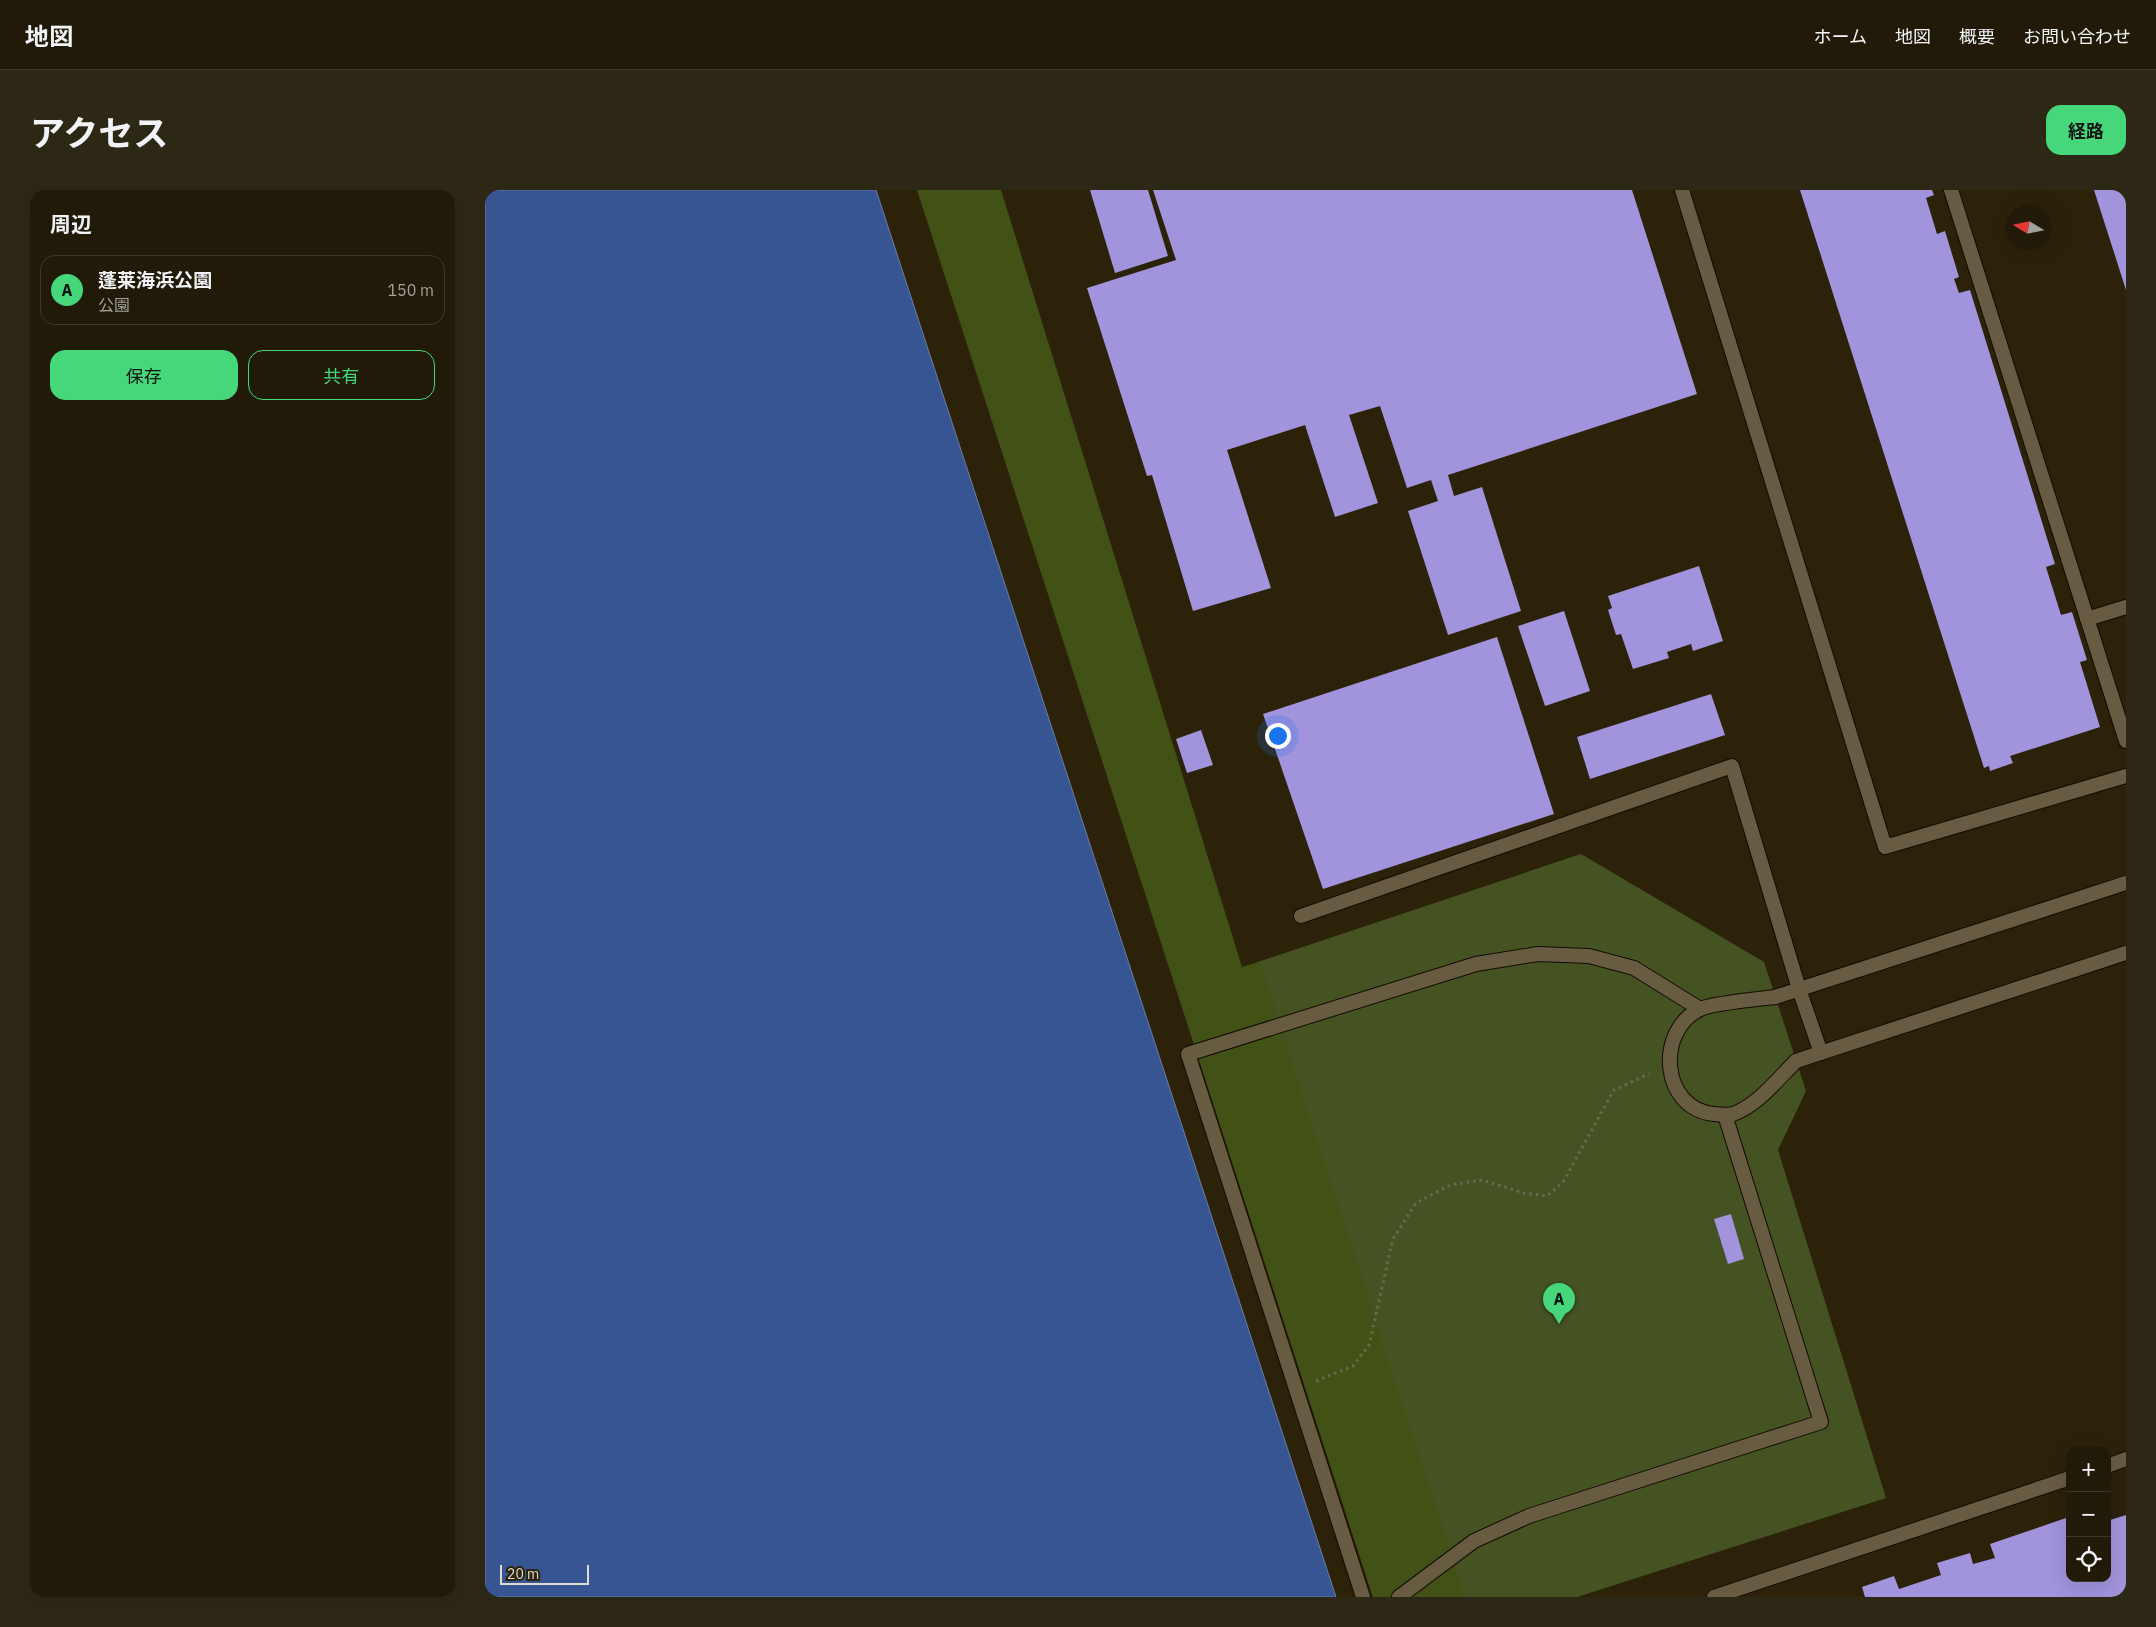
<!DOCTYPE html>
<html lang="ja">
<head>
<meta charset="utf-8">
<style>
  :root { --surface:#211a08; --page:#2d2716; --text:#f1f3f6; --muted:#a2a19c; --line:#3e3829; --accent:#45d77a }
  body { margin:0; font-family:"IBM Plex Sans","Noto Sans JP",sans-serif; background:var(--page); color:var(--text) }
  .controls { position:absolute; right:15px; bottom:15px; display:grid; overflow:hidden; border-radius:10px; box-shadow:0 5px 20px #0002 }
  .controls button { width:45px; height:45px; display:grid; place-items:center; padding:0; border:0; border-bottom:1px solid var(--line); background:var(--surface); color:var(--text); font:25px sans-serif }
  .compass { position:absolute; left:1521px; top:15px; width:45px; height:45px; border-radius:50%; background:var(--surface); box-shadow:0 5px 20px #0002; rotate:280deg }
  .scale { position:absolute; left:15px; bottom:12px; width:89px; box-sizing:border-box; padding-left:5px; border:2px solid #e2dbcd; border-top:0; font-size:14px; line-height:18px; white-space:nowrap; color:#e2dbcd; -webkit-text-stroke:4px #2c220a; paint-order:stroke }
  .you { position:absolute; left:792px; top:545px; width:18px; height:18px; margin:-12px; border:4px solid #fff; border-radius:50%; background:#1a73e8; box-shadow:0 0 0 8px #1a73e833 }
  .badge { display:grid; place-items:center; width:32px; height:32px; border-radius:50%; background:var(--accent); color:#111; font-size:16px; font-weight:700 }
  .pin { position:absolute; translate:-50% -41px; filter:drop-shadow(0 1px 2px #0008) }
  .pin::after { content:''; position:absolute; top:26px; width:18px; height:15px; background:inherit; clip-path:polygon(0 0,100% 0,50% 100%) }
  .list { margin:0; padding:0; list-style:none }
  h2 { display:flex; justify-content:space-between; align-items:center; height:65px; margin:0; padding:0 20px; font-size:21px }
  h2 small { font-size:16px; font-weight:400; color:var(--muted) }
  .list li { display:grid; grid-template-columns:32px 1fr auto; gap:15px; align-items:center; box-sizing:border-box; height:70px; margin:0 10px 10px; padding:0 10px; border:1px solid var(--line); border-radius:15px }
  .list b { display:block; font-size:19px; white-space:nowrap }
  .list p { margin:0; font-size:16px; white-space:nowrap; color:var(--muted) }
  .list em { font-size:16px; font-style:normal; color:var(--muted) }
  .actions { display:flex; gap:10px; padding:15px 20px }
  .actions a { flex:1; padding:11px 0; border:1px solid var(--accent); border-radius:15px; text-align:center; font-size:18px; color:var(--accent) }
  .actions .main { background:var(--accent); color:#111 }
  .icon { flex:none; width:28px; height:28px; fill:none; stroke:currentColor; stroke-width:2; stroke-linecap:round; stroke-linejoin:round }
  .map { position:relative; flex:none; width:1641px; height:1407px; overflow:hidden; border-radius:15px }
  header { display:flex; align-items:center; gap:30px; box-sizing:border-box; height:70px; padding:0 25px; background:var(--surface); border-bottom:1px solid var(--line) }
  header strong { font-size:24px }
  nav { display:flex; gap:28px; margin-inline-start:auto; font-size:18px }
  .intro { display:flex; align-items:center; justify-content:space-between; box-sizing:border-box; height:120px; padding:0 30px }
  h1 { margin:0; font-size:35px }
  .button { padding:12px 22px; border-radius:15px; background:var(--accent); color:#111; font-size:18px; font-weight:700 }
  main { display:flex; gap:30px; padding:0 30px }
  aside { flex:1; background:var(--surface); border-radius:15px; box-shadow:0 5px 20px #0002 }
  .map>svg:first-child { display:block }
</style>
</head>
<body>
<header>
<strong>地図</strong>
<nav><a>ホーム</a><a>地図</a><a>概要</a><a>お問い合わせ</a></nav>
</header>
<div class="intro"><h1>アクセス</h1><a class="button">経路</a></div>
<main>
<aside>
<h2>周辺<small></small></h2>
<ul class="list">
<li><span class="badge">A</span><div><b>蓬莱海浜公園</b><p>公園</p></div><em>150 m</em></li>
</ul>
<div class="actions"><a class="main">保存</a><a>共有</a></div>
</aside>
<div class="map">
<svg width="1641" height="1407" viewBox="0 0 1641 1407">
  <rect width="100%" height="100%" fill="#2c220a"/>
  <polygon fill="#455323" points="1096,664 1279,772 1321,901 1293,960 1401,1308 1092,1407 888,1407 692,799"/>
  <polygon fill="#425116" points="432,0 516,0 757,777 775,772 980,1407 888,1407"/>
  <polygon fill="#375592" stroke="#6a7da4" points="0,0 391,0 851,1407 0,1407"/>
  <g fill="#a193dc">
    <polygon points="605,0 663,0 683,66 630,83"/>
    <polygon points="668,0 1147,0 1212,204 963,285 969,306 997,297 1036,421 963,445 923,321 953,311 946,290 922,298 895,216 864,225 893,313 850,327 820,235 742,260 786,398 708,421 667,285 662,286 602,98 691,70"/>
    <polygon points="1315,0 1447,0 1449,5 1441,8 1452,44 1460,41 1474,87 1469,89 1474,103 1485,100 1570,374 1561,377 1576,425 1587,422 1602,470 1595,472 1615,537 1525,566 1528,573 1505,581 1504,576 1499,578"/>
    <polygon points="1609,0 1641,0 1641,100"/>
    <polygon points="1214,376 1238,451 1208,461 1206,454 1182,462 1184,468 1148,479 1136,444 1131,445 1123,420 1127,418 1123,406"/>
    <polygon points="1079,421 1105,501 1060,516 1033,436"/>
    <polygon points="1012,447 1069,624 838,699 778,524"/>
    <polygon points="1226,504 1240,545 1105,589 1092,547"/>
    <polygon points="716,540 728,575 702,583 691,549"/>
    <polygon points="1246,1024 1259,1069 1243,1074 1229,1029"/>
    <polygon points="1641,1325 1641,1407 1380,1407 1377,1397 1409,1386 1414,1399 1456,1385 1452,1373 1485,1363 1488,1374 1510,1368 1505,1354 1581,1328 1585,1340 1585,1388 1622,1388 1622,1331"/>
  </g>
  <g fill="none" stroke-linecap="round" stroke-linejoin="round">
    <defs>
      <g id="service">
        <polyline points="1197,0 1400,657 1641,586"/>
        <polyline points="1466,0 1641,551"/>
        <polyline points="1602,429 1641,417"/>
        <polyline points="816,726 1247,576 1314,799"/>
        <path d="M1290,807C1273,809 1228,813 1215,819C1170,841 1176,919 1229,924C1235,924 1242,926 1248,924C1273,915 1292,890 1311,871"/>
        <polyline points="1622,1276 1641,1269"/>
        <polyline points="878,1407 703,864 991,774 1053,764 1104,766 1149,778 1215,819"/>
        <polyline points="914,1407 989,1351 1044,1326 1336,1232 1240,925"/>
        <polyline points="1229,1407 1585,1288"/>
      </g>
      <polyline id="minor" points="1314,799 1336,863"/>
      <g id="tertiary">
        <polyline points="1290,807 1641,693"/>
        <polyline points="1311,871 1641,763"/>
      </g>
    </defs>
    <use href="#service" stroke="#140b00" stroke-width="16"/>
    <use href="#minor" stroke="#140b00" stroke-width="16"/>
    <use href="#tertiary" stroke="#140b00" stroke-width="16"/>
    <polyline stroke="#706753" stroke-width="3" stroke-dasharray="2.5 4" stroke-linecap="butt" points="831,1191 868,1176 884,1155 908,1049 931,1013 965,995 997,990 1039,1003 1062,1006 1078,992 1129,900 1164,884"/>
    <use href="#service" stroke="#675b42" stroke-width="14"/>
    <use href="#minor" stroke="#675b42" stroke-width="14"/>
    <use href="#tertiary" stroke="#675b42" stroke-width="14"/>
  </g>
</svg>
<div class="controls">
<button>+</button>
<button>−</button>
<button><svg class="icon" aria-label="locate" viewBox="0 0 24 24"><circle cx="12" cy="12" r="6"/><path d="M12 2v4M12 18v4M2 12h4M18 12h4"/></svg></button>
</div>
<svg class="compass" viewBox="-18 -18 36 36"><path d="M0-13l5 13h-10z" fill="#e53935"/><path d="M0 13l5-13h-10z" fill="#a2a19c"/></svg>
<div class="scale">20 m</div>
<div class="you"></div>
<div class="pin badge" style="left:1074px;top:1134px">A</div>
</div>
</main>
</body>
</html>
